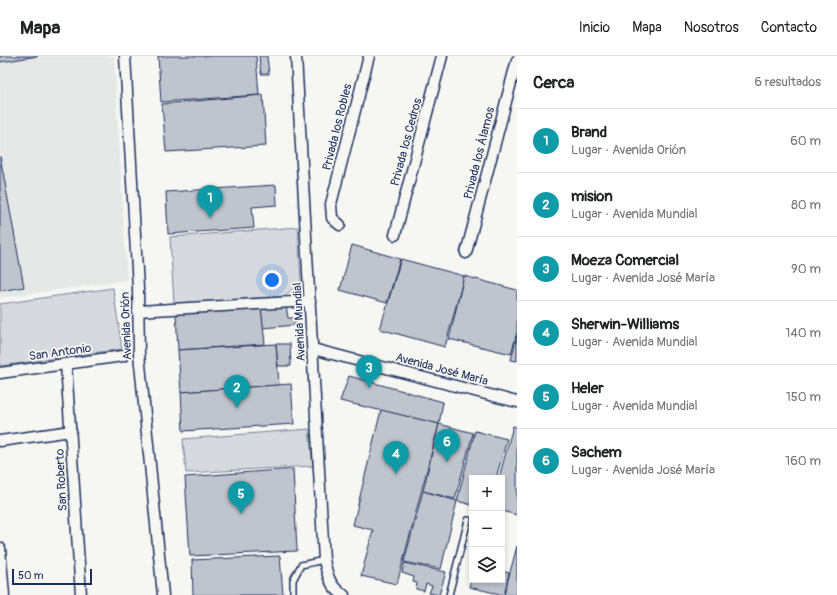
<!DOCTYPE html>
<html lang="es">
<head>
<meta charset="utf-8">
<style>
  :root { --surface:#fff; --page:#f6f6f6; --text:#202124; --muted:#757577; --line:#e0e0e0; --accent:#1a73e8 }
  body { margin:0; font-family:Pangolin,sans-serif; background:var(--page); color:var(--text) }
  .controls { position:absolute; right:12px; bottom:12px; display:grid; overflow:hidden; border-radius:0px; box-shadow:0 2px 6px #0003 }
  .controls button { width:36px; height:36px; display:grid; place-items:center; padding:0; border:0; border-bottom:1px solid var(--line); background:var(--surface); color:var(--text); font:20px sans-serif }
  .scale { position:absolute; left:12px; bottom:10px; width:80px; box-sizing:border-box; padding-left:4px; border:2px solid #1b2f5e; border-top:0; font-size:11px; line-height:14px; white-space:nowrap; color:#1b2f5e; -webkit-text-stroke:3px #f6f6f2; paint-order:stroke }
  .you { position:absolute; left:272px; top:224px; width:14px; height:14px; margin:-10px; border:3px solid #fff; border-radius:50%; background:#1a73e8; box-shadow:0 0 0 6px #1a73e833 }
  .badge { display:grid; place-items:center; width:26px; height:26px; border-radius:50%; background:var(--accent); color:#fff; font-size:13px; font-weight:700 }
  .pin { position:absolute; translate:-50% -33px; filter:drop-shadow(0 1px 2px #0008) }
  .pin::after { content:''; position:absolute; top:21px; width:14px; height:12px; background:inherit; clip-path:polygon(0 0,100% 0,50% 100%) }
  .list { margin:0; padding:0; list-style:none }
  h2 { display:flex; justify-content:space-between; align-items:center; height:52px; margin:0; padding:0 16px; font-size:17px }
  h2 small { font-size:13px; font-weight:400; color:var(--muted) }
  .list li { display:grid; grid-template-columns:26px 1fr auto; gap:12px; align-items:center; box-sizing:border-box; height:64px; padding:0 16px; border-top:1px solid var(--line) }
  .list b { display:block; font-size:15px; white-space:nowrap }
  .list p { margin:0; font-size:13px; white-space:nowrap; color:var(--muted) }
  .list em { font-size:13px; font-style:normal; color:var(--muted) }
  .icon { flex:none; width:22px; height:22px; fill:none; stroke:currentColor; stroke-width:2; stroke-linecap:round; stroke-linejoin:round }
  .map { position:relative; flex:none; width:517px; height:539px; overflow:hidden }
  header { display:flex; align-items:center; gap:24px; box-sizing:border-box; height:56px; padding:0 20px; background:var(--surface); border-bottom:1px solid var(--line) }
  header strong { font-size:19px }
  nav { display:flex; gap:22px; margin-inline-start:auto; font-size:14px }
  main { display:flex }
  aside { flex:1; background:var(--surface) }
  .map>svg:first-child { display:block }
</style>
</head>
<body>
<header>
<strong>Mapa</strong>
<nav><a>Inicio</a><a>Mapa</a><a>Nosotros</a><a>Contacto</a></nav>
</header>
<main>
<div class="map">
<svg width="517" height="539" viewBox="0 0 517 539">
  <rect width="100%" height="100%" fill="#f6f6f2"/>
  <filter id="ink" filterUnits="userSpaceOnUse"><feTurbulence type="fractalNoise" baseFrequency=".025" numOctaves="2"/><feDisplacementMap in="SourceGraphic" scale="8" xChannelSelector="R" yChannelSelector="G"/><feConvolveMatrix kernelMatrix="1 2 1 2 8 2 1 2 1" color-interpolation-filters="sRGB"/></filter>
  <g filter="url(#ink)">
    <polygon fill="#e6e7e7" points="0,0 114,0 127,224 0,242"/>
    <g fill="#d6d9dd" stroke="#78849e">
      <polygon points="298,171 301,226 284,240 174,248 170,181"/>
      <polygon points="113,232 122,293 0,310 0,248"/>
      <polygon points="309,373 313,410 186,417 183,383"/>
    </g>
    <g fill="#c0c4cd" stroke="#1b2f5e">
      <polygon points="0,0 38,0 0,6"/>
      <polygon points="158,0 256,0 259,39 161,46"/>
      <polygon points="259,0 267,0 269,18 261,18"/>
      <polygon points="263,39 266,90 166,96 162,48"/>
      <polygon points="0,100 24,231 0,235"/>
      <polygon points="276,129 277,149 252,151 254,172 168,178 166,136"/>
      <polygon points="352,189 400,203 387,247 340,234"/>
      <polygon points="401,203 464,220 445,291 380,273"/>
      <polygon points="464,220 517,234 517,276 511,298 449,283"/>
      <polygon points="286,249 288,262 295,262 295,269 263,272 261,251"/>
      <polygon points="261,251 265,288 178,294 176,257"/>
      <polygon points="517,279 517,305 511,304"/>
      <polygon points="276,288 279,329 181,336 178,294"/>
      <polygon points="276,288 290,288 291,310 278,310"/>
      <polygon points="349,320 443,346 439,368 340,345"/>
      <polygon points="291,328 294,368 183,375 181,336"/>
      <polygon points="381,354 439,368 397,528 361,520 373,474 353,469"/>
      <polygon points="439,368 473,377 455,443 423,435"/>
      <polygon points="513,370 517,371 517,459 502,455 502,422 499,422"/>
      <polygon points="475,375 507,383 496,422 472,422 472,449 457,445"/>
      <polygon points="293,413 297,495 190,500 185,421"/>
      <polygon points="423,435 457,445 441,513 404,506"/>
      <polygon points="517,490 517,539 504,539"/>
      <polygon points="280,500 283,539 193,539 192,504"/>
      <polygon points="404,507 446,516 439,539 429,537 432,530 426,528 424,535 416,533 417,527 413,526 414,521 402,517"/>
      <polygon points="502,515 509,517 504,539 469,531 472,520 472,524 502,524"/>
    </g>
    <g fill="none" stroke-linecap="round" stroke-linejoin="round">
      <defs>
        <g id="lane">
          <polyline points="293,539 293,524 301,509 324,504"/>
          <polyline points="449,539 468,464"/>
        </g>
        <g id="street">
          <polyline points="125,0 138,232 139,298 163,539"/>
          <path d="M296,0L324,504C327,518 330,532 344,539"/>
          <polyline points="340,169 332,162 331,148 369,0"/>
          <polyline points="395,179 442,0"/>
          <polyline points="466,197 517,4"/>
          <polyline points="138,255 310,245"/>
          <polyline points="313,293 517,346"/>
          <polyline points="66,308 81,539"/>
          <polyline points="0,317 123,300"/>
          <polyline points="0,385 71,375"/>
          <polyline points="0,492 4,539"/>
        </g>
      </defs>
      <use href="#lane" stroke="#1b2f5e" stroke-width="8"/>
      <use href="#street" stroke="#1b2f5e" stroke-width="13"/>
      <use href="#lane" stroke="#f6f6f2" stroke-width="5"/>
      <use href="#street" stroke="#f6f6f2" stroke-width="10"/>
    </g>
  </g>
  <g text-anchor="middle" stroke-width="3.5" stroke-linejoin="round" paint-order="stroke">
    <g font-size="12" fill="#1b2f5e" stroke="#f6f6f2">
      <text transform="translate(337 71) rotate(-76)" y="4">Privada los Robles</text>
      <text transform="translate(406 86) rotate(-75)" y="4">Privada los Cedros</text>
      <text transform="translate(479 97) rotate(-76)" y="4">Privada los Álamos</text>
      <text transform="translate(299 266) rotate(-93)" y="4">Avenida Mundial</text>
      <text transform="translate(126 270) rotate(-92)" y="4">Avenida Orión</text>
      <text transform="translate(60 296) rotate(-8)" y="4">San Antonio</text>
      <text transform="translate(442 313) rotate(15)" y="4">Avenida José María</text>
      <text transform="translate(61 424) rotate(-93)" y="4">San Roberto</text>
    </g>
  </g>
</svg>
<div class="controls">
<button>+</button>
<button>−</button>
<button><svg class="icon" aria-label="layers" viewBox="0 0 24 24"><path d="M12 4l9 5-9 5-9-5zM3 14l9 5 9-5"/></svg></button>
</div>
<div class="scale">50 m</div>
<div class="you"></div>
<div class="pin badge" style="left:210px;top:162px;background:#0f9aa8">1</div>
<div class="pin badge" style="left:237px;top:352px;background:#0f9aa8">2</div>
<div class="pin badge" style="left:369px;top:332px;background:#0f9aa8">3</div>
<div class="pin badge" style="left:396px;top:418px;background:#0f9aa8">4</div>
<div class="pin badge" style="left:241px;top:458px;background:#0f9aa8">5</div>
<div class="pin badge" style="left:447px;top:406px;background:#0f9aa8">6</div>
</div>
<aside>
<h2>Cerca<small>6 resultados</small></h2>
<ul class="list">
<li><span class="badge" style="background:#0f9aa8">1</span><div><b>Brand</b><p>Lugar · Avenida Orión</p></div><em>60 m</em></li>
<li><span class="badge" style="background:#0f9aa8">2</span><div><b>mision</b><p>Lugar · Avenida Mundial</p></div><em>80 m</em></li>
<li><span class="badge" style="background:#0f9aa8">3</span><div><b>Moeza Comercial</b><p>Lugar · Avenida José María</p></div><em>90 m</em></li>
<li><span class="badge" style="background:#0f9aa8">4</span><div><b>Sherwin-Williams</b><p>Lugar · Avenida Mundial</p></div><em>140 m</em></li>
<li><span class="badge" style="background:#0f9aa8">5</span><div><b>Heler</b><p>Lugar · Avenida Mundial</p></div><em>150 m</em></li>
<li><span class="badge" style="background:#0f9aa8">6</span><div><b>Sachem</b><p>Lugar · Avenida José María</p></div><em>160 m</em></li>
</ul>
</aside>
</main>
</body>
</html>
